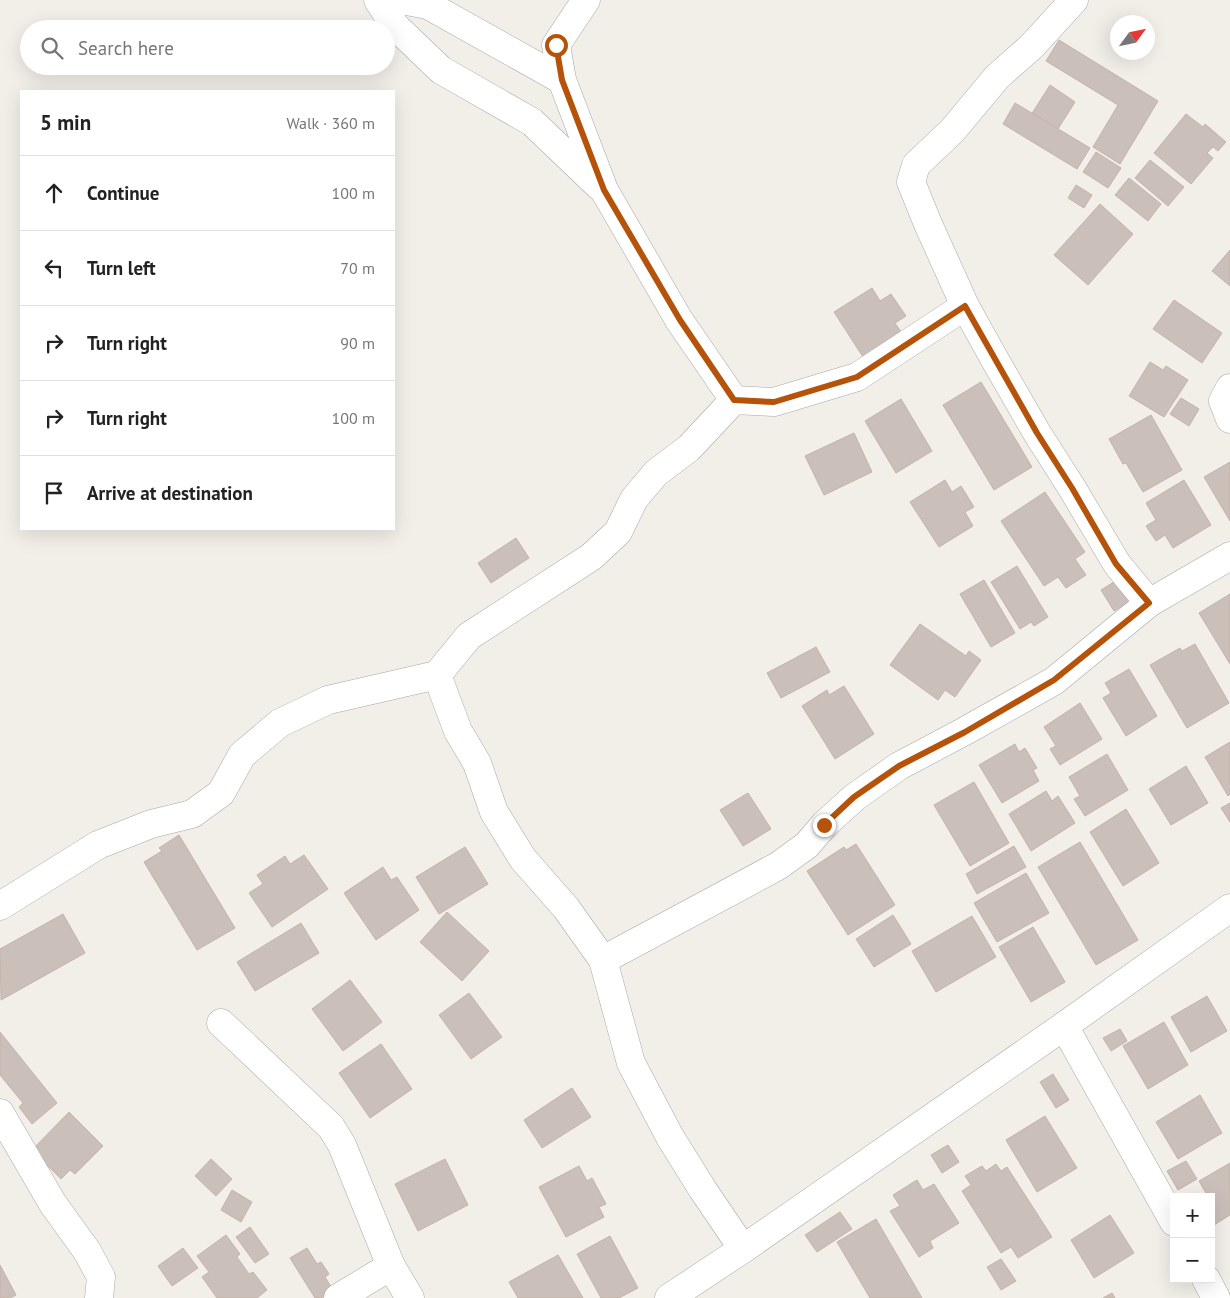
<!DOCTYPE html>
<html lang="en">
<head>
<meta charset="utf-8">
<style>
  :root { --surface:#fff; --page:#f6f6f6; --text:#222; --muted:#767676; --line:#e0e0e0 }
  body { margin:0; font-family:"PT Sans",sans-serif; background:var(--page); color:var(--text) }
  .controls { position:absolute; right:15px; bottom:15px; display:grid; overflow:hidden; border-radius:0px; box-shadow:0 5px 20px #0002 }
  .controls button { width:45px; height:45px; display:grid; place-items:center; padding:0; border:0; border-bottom:1px solid var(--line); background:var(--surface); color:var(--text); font:25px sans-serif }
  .compass { position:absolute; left:1110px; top:15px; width:45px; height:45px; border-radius:50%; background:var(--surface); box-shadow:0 5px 20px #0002; rotate:57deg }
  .stop { position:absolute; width:15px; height:15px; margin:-11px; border:4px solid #b45309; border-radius:50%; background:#fff }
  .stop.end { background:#b45309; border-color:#fff; box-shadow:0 1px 5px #0008 }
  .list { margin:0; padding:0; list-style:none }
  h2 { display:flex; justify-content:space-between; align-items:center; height:65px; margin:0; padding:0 20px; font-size:21px }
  h2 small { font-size:16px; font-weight:400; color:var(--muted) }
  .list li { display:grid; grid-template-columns:32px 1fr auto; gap:15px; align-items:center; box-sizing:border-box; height:75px; padding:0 20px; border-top:1px solid var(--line) }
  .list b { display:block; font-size:19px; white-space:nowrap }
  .list em { font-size:16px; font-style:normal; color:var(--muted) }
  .icon { flex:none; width:28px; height:28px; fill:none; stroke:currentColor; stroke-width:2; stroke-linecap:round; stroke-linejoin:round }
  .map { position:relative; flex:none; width:1230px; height:1298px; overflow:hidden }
  .search { position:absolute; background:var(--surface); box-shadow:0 5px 20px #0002; left:20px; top:20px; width:375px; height:55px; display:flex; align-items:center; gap:12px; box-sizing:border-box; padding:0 18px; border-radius:28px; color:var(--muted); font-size:19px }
  .panel { position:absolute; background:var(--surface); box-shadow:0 5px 20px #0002; left:20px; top:90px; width:375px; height:440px; border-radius:0px }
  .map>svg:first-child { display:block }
</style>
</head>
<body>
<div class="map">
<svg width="1230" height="1298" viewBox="0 0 1230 1298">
  <rect width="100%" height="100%" fill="#f2eee8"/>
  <g fill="#cbbfba" stroke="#c6b2a8">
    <polygon points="1059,40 1158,101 1120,164 1093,147 1118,105 1046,61"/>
    <polygon points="1050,85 1075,102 1056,132 1031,115"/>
    <polygon points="1015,103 1090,148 1077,169 1003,124"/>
    <polygon points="1186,114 1203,127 1205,124 1226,142 1218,151 1213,147 1207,153 1213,158 1191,184 1154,153"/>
    <polygon points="1096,152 1121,168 1108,188 1083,172"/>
    <polygon points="1150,160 1184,187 1168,206 1135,178"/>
    <polygon points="1129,178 1161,204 1148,221 1115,195"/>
    <polygon points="1076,185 1092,195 1084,208 1068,198"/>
    <polygon points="1100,204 1133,234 1088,285 1054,255"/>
    <polygon points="1230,250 1230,286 1212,271"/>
    <polygon points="872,288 880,301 891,294 906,316 895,323 901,332 863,357 834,312"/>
    <polygon points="1174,300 1222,333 1202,363 1153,329"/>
    <polygon points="1150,362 1163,370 1166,366 1188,380 1164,417 1129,396"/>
    <polygon points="981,382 1032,467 994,490 943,405"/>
    <polygon points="1181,398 1199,409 1189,426 1170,414"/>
    <polygon points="901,399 932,451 896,473 865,421"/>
    <polygon points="1151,415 1182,470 1143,492 1126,463 1123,464 1109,439"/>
    <polygon points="854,433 872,472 824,495 805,456"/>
    <polygon points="1230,462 1230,521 1204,477"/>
    <polygon points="945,480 952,492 961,486 974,507 965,512 973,526 939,547 910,502"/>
    <polygon points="1184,480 1211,525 1173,548 1165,535 1156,541 1146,526 1156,520 1146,503"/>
    <polygon points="1045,492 1085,552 1075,559 1086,575 1066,588 1058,577 1044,586 1001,521"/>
    <polygon points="516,538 529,558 491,583 478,563"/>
    <polygon points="1017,566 1048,617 1034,626 1031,622 1020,629 991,582"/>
    <polygon points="984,580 1015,633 991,647 960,594"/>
    <polygon points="1117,580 1130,601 1114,611 1101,590"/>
    <polygon points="1230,594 1230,664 1199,613"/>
    <polygon points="920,624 966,656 969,651 981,660 955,697 945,690 938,700 890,665"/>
    <polygon points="1195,644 1229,703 1187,728 1150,665 1180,648 1182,651"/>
    <polygon points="816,647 830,672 781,698 767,673"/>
    <polygon points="1129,669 1157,716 1126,736 1103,698 1111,693 1105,683"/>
    <polygon points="844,686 874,734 835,759 802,706 827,690 829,695"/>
    <polygon points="1080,703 1102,739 1060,765 1050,749 1056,746 1044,727"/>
    <polygon points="1230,742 1230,794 1228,796 1205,757"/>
    <polygon points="1015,744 1019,752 1025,748 1037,768 1033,770 1039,781 1002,803 979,765"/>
    <polygon points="1107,754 1128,790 1085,816 1074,799 1080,796 1069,777"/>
    <polygon points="1186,766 1208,803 1171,825 1149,789"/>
    <polygon points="974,782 1009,843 970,866 934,805"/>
    <polygon points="1046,791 1052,801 1058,796 1075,823 1031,851 1009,814"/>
    <polygon points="748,793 771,829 743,846 720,810"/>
    <polygon points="1230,803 1230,822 1221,808"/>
    <polygon points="1126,809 1159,863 1123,886 1090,832"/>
    <polygon points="179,835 235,928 197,950 144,862 162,851 159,848"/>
    <polygon points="1080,842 1138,940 1096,965 1038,867"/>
    <polygon points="856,844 895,905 848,935 807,871 844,847 846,850"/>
    <polygon points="1014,846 1026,867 977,894 966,874"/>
    <polygon points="465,847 488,884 439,914 416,877"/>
    <polygon points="304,855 328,889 272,927 249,893 263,884 257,875 285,856 290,864"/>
    <polygon points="383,867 391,880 397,877 419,910 376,940 344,893"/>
    <polygon points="1026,873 1049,913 997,942 974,903"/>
    <polygon points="447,912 489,951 462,981 420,942"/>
    <polygon points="63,914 85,953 1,1000 0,949"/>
    <polygon points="893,915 911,944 874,967 856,939"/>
    <polygon points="972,916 996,957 936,992 912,951"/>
    <polygon points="301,923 319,953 255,991 237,962"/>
    <polygon points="1033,927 1065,982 1031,1002 999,947"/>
    <polygon points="350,980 382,1022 343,1051 312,1009"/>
    <polygon points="469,993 502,1037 471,1059 439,1015"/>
    <polygon points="1207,996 1227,1031 1191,1052 1171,1017"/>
    <polygon points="1164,1022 1188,1065 1148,1089 1123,1046"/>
    <polygon points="1120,1029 1127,1041 1111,1051 1103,1038"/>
    <polygon points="0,1032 57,1103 32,1124 19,1107 23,1103 0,1075"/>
    <polygon points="381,1044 412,1089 370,1118 339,1073"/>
    <polygon points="1053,1074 1069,1100 1056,1108 1040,1082"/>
    <polygon points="572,1088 591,1117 542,1148 524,1120"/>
    <polygon points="1200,1095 1222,1133 1178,1159 1156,1122"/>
    <polygon points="69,1112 103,1146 75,1174 70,1170 61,1179 32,1150"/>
    <polygon points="1045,1116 1077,1168 1037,1192 1006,1140"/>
    <polygon points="948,1145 959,1162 942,1173 931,1155"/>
    <polygon points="211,1159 232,1179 216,1196 195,1176"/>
    <polygon points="445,1159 468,1205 418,1231 395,1184"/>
    <polygon points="1186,1161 1197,1179 1178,1190 1167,1171"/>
    <polygon points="1230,1163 1230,1215 1214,1225 1211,1220 1211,1197 1204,1197 1207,1195 1199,1181"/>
    <polygon points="996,1164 1001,1171 1007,1167 1052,1237 1018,1258 1011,1247 1001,1253 962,1191 971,1185 965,1176 982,1166 986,1171"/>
    <polygon points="579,1166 587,1181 592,1178 606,1204 599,1207 604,1217 566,1237 539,1187"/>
    <polygon points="917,1180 923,1190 934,1184 959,1223 930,1241 933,1248 919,1257 890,1211 900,1206 893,1195"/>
    <polygon points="232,1190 252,1202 241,1222 221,1210"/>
    <polygon points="840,1212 852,1229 817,1252 805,1235"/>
    <polygon points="1110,1215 1134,1253 1094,1278 1071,1240"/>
    <polygon points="876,1219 922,1298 870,1298 837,1242"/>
    <polygon points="250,1227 269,1254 255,1263 236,1237"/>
    <polygon points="226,1235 240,1254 237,1257 249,1274 253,1272 267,1290 257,1298 217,1298 202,1277 209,1272 197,1256"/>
    <polygon points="610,1236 638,1288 619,1298 601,1298 577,1254"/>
    <polygon points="183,1248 198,1268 172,1286 158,1266"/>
    <polygon points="307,1248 317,1264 321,1262 329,1274 325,1277 333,1290 321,1298 315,1298 290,1258"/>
    <polygon points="558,1255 583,1298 518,1298 509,1282"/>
    <polygon points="1001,1259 1016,1281 1001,1290 987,1267"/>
    <polygon points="0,1265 16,1295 10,1298 0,1298"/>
    <polygon points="1112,1293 1115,1298 1103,1298"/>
  </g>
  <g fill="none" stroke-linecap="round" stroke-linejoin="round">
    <defs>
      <g id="minor">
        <polyline points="378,0 395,26 441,70 532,122 599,186"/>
        <polyline points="401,0 428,5 562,80"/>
        <polyline points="586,0 556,45 562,80 604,190 679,320 734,400"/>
        <polyline points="1074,0 1032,46 997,77 952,131 916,165 911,182 928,224 965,306 995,360 1037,433 1072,488 1117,564 1149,603"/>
        <polyline points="1230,388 1223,401 1230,419"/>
        <polyline points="437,675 458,731 477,763 494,812 523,859 566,908 603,960 631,1063 670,1137 703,1190 743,1249 669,1298"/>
        <polyline points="0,906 98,845 151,824 192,814 221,793 242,755 280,723 328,700 437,675 469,636 591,557 618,532 634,499 656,473 689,448 734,400 774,402 857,377 965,306"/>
        <polyline points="603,960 778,866 807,845 824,825 855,797 899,766 965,731 1054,681 1149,603 1230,556"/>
        <polyline points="221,1023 331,1127 342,1145 391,1266 410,1298"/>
        <polyline points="1064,1026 1174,1222"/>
        <polyline points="0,1113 53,1204 87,1251 101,1277 99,1298"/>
        <polyline points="743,1249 1064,1026 1230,908"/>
        <polyline points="1206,1279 1216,1298"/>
        <polyline points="338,1298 391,1266"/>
      </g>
    </defs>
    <use href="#minor" stroke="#a9a9a9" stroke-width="29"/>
    <use href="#minor" stroke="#fff" stroke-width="28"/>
  </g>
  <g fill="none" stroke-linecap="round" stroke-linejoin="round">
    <polyline stroke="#b45309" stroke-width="6" points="556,45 562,80 604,190 680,320 734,400 774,402 857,377 965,306 1037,433 1072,488 1116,564 1149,603 1054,680 965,732 899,766 854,797 824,825"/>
  </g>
</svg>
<div class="controls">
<button>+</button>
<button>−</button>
</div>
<svg class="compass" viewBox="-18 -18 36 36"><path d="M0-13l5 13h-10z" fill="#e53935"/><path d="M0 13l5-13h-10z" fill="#767676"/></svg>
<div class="stop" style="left:556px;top:45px"></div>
<div class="stop end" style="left:824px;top:825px"></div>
<div class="search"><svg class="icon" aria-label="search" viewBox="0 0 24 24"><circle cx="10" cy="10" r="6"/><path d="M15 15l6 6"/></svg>Search here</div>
<section class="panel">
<h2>5 min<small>Walk · 360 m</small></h2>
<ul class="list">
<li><svg class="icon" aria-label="ahead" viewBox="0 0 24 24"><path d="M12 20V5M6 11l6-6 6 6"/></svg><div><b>Continue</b></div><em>100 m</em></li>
<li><svg class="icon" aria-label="left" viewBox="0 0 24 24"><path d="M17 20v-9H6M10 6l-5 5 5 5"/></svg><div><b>Turn left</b></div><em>70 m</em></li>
<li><svg class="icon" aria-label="right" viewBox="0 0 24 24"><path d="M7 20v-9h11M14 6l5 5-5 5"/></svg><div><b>Turn right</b></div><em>90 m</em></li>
<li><svg class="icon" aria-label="right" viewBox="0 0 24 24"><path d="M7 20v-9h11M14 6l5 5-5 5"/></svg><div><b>Turn right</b></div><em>100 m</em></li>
<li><svg class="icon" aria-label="arrive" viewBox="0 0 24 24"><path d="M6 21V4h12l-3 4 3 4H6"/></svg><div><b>Arrive at destination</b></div></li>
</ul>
</section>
</div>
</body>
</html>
